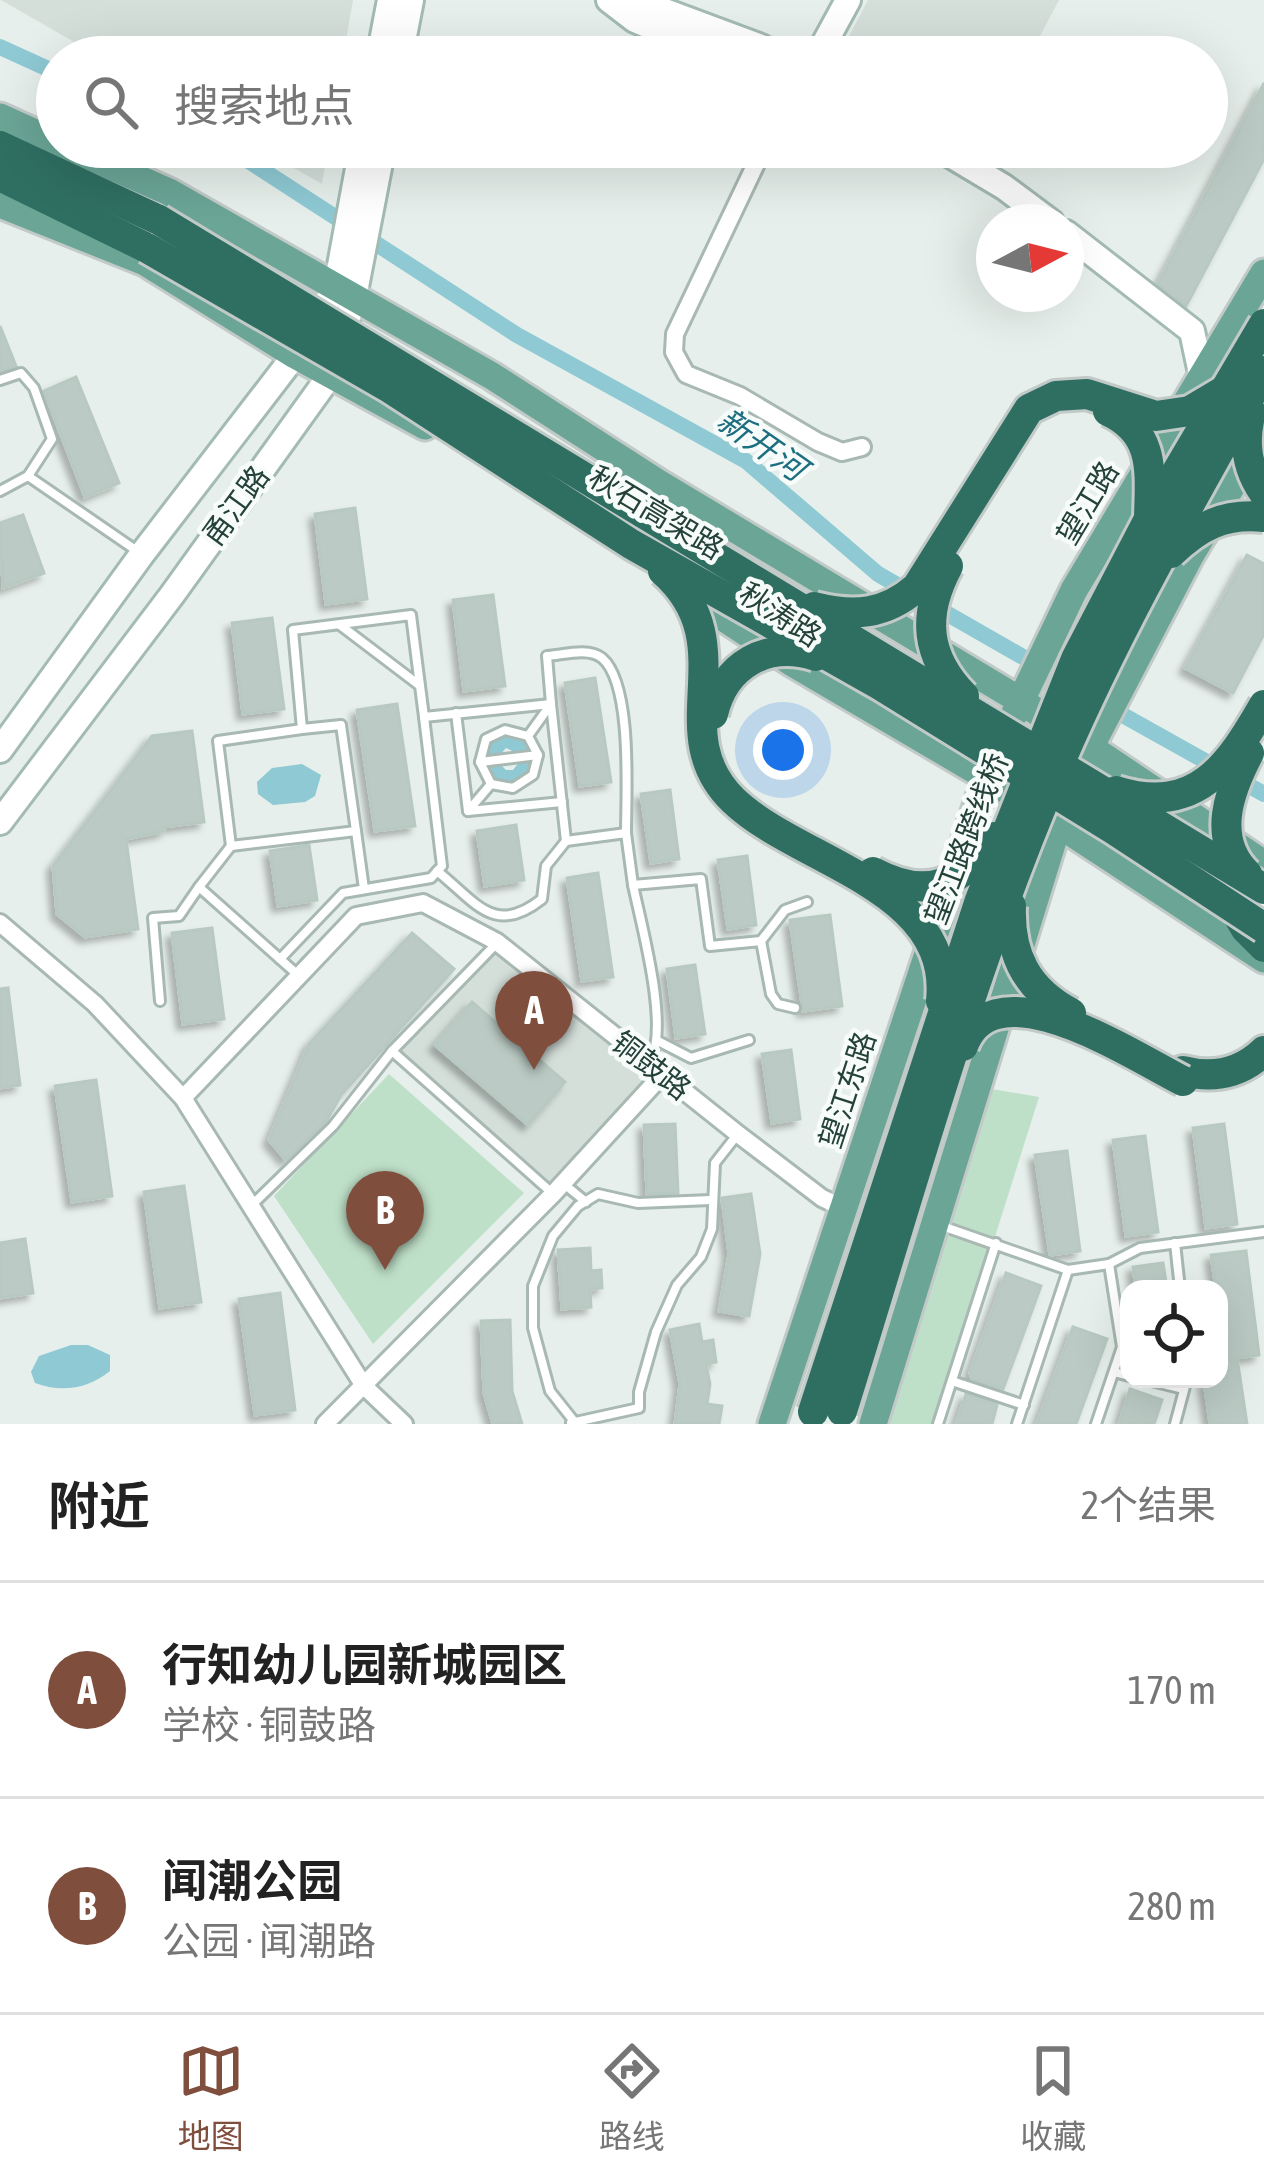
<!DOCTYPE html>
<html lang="zh">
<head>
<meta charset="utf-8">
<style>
  :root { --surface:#fff; --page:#f2f2f2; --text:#222; --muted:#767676; --line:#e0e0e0; --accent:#804e3d }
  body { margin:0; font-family:"Asap Condensed","Noto Sans SC",sans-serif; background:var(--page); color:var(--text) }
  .controls { position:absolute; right:36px; bottom:36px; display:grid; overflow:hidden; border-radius:24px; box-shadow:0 12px 48px #0002 }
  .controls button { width:108px; height:108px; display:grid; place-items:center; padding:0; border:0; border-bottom:3px solid var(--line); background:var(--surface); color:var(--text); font:60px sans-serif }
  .compass { position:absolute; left:976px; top:204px; width:108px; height:108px; border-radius:50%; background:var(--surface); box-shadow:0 12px 48px #0002; rotate:83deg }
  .you { position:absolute; left:783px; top:750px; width:42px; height:42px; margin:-30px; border:9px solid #fff; border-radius:50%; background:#1a73e8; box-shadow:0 0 0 18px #1a73e833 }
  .badge { display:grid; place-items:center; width:78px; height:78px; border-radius:50%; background:var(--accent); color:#fff; font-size:39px; font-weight:700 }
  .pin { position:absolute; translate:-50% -99px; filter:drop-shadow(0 3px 6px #0008) }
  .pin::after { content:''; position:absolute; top:63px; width:42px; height:36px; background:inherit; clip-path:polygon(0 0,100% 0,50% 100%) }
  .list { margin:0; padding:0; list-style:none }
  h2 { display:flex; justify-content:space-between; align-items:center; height:156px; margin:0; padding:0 48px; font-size:51px }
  h2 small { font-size:39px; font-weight:400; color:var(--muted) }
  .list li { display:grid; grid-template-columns:78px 1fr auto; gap:36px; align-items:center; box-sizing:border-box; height:216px; padding:0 48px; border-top:3px solid var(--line) }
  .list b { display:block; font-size:45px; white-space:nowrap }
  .list p { margin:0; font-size:39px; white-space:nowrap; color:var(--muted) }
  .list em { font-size:39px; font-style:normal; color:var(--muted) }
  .icon { flex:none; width:66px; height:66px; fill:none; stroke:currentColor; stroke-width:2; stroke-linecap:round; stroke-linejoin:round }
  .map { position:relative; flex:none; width:1264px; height:1424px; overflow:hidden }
  .search { position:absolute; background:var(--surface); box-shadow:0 12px 48px #0002; left:36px; right:36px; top:36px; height:132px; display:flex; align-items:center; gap:30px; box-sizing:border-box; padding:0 42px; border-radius:66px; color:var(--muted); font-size:45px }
  .sheet { height:588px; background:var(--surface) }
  nav { display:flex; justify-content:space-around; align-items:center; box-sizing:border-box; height:168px; border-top:3px solid var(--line); background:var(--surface); font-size:33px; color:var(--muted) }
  nav a { display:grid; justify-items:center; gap:6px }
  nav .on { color:var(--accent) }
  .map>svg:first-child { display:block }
</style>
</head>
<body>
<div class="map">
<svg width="1264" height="1424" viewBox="0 0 1264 1424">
  <defs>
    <filter id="shadow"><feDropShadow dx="-5.5" dy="5.5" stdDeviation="3" flood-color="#0004"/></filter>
  </defs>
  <rect width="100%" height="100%" fill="#e6efeb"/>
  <g fill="#d4dfda">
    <polygon points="1,0 353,0 343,57 100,57"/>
    <polygon points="868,0 1059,0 1029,57 843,57 847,40"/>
    <polygon points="257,147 328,147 322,184"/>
    <polygon points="497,943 662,1075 553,1194 392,1051"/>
  </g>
  <g fill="#bfe0c8">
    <polygon points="389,1074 524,1193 373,1344 274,1196"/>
    <polygon points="992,1089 1039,1097 936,1424 883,1424"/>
  </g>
  <g fill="#8ec9d4">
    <polygon points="514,733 527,740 534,751 519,754 506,748 499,756 482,758 498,734"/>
    <polygon points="535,759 531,773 516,784 496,782 484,765 499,763 506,770 513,770 520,761"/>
    <polygon points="302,764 321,775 315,796 305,802 273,805 258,794 257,782 272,768"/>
    <path d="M71,1345H88L110,1355V1371C88,1389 61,1393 35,1383L31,1372L39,1356Z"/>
  </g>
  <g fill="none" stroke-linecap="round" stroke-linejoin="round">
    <g stroke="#8ec9d4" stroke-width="16">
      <polyline points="0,47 57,73"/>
      <polyline points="222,147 241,156 517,335 746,461 878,574 1070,684"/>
      <polyline points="1103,704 1264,794"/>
    </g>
  </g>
  <g fill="#bbcac4" stroke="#b8c9c2" stroke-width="3" filter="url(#shadow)">
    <polygon points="1264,83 1264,159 1186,306 1158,284"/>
    <polygon points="0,326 16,366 0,371"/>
    <polygon points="76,377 119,483 85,497 44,391"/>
    <polygon points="355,508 367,599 326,604 315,514"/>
    <polygon points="23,515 44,573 3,588 0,523"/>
    <polygon points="1247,555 1264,564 1264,634 1233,693 1185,668"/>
    <polygon points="493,595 505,686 464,691 453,600"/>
    <polygon points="272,618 284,709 243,714 232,623"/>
    <polygon points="595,678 611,782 580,786 565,683"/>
    <polygon points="397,704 415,826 375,831 357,710"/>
    <polygon points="192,731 204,822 163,827 164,831 126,839 138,929 85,937 57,914 53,866 152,736"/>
    <polygon points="670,790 679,859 651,863 641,794"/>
    <polygon points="516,825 524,880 485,886 477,831"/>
    <polygon points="309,845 317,900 278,906 270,851"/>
    <polygon points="747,856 756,925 728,929 718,860"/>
    <polygon points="598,873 613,977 582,981 567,878"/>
    <polygon points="830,915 842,1006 803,1011 790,920"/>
    <polygon points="212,928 224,1019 183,1024 172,933"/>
    <polygon points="412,933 454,969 341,1095 327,1120 286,1160 269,1140 309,1044"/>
    <polygon points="695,965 705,1034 676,1038 667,969"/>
    <polygon points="8,988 20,1085 0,1088 0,989"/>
    <polygon points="472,1002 565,1082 528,1125 435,1045"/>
    <polygon points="791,1050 800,1119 772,1123 762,1054"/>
    <polygon points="96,1080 112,1196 72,1202 55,1086"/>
    <polygon points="675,1124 678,1193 647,1194 644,1125"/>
    <polygon points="1224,1124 1237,1224 1206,1228 1193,1128"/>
    <polygon points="1145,1136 1158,1232 1126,1236 1113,1140"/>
    <polygon points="1067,1151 1080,1251 1050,1255 1035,1155"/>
    <polygon points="184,1186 201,1302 160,1308 144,1192"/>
    <polygon points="751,1194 760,1254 749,1316 719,1311 729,1254 722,1198"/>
    <polygon points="25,1239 33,1293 0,1298 0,1243"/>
    <polygon points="590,1248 591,1271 601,1270 602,1288 590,1289 591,1307 562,1309 558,1250"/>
    <polygon points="1246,1251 1259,1355 1237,1358 1247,1424 1210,1424 1204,1381 1227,1378 1219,1289 1216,1289 1211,1255"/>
    <polygon points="1163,1263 1167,1289 1136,1289 1133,1267"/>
    <polygon points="1006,1273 1041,1286 1003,1389 972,1379 970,1373"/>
    <polygon points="280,1293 295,1410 255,1415 239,1299"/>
    <polygon points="510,1320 512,1391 522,1424 493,1424 484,1393 481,1321"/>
    <polygon points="699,1324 702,1342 713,1340 716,1362 706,1364 710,1384 707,1404 722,1406 719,1424 675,1424 680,1384 670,1330"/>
    <polygon points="1073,1327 1107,1339 1076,1424 1037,1424"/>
    <polygon points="1130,1389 1162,1400 1154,1424 1119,1424"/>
    <polygon points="966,1394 997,1405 992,1424 956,1424"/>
  </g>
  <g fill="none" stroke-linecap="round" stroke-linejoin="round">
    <defs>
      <g id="lane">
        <polyline points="0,380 21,373 34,388 52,439 28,476 0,491"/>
        <polyline points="28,476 140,553"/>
        <polyline points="340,625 419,685"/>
        <polyline points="456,713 468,811 562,802"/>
        <polyline points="480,762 538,755"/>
        <polyline points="491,784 480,762 486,739 505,730 528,736"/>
        <path d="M468,811L491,784L513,788L533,775L538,755L528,736L551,704L547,656C563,655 588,647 602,658C633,684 626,795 626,833"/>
        <polyline points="356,831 364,889"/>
        <polyline points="231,846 218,741 302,729"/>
        <path d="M437,871C476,902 494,937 542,899L546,866L566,841"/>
        <path d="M633,885C641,924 670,1028 650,1060"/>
        <polyline points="761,941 785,910 807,902"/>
        <polyline points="496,944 392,1051 552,1193"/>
        <polyline points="280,959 343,893 431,878 442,866 424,717"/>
        <polyline points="298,975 199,887 231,846 356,831 341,725 302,729 293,630 411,615 424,717 551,704 566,841 626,833 633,885 701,879 710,946 761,941 771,994 778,1004 795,1008"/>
        <polyline points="160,1001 153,918 179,916 199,887"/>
        <polyline points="658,1041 691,1058 749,1040"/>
        <polyline points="564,1184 586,1202"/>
        <polyline points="252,1205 333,1126 392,1051"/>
        <polyline points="942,1226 1068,1270 1109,1264 1140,1248 1264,1232"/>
        <polyline points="1175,1243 1180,1289"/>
        <polyline points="1114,1372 1129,1376"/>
        <polyline points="1143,1379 1184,1389"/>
        <polyline points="952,1381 1024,1405"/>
        <polyline points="573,1420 550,1391 533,1328 533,1286 553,1236 578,1206 598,1194 638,1203 711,1200"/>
        <polyline points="571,1423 639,1408 639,1392 656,1332 677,1285 701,1257 712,1229 715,1163 737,1135"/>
        <polyline points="938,1424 996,1243"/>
        <polyline points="1017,1424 1068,1270"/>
        <polyline points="1096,1424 1122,1347 1109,1264"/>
        <polyline points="1175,1424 1187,1379"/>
      </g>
      <g id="street">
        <polyline points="764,147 675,334 674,352 686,374 740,396 818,442 842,452 862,447"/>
        <polyline points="0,923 95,1004 183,1098 364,1386 404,1424"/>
        <polyline points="183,1098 356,916 423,903 497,942 738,1134 822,1198 845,1209"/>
        <polyline points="325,1424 553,1194 662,1075"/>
      </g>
      <g id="secondary">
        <polyline points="609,0 635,20 722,57"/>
        <polyline points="635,0 761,47 778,57"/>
        <polyline points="379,57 390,0"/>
        <polyline points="400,57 411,0"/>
        <polyline points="817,57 848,0"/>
        <polyline points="937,147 1004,187 1051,222"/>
        <polyline points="1066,233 1192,331 1202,378"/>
        <polyline points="0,750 142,554 295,355 336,287 362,147"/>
        <polyline points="0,822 172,595 331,374 354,297 383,147"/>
      </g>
      <g id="primary">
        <polyline points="0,117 57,143"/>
        <polyline points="67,147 169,192 492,376 660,484 1021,701 1264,864"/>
        <polyline points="0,204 145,262 295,355 425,426"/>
        <polyline points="680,589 791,662 985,776 1264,959"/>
        <polyline points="1015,713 1074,590 1264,273"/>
        <polyline points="1084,759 1190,556 1264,432"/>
        <polyline points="772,1424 991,764"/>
        <polyline points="873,1424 1064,805"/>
      </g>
      <g id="highway">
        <polyline points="0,146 159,220"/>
        <polyline points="0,176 147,248"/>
        <polyline points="1234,909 1246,929 1264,947"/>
        <path d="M1183,1071C1214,1079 1241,1073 1264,1051"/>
      </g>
    </defs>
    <use href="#lane" stroke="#a8b8b2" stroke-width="14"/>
    <use href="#street" stroke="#a8b8b2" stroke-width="22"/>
    <use href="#secondary" stroke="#a4bbb3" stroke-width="30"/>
    <use href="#primary" stroke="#c2cac8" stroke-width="33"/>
    <use href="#highway" stroke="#c2cac8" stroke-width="36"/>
    <use href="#lane" stroke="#fff" stroke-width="8"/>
    <use href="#street" stroke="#fff" stroke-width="16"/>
    <use href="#secondary" stroke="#fff" stroke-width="24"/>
    <use href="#primary" stroke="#6aa596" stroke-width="27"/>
    <use href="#highway" stroke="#2f6f62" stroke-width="30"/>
    <defs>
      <g id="highway-bridge">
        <polyline points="159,220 1264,889"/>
        <polyline points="147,248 388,387 631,544 880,685 1113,829 1264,928"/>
        <path d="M1108,411C1156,433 1150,472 1149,518"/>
        <path d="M1251,412C1243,441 1246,467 1264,493"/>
        <path d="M1171,553C1199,526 1224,513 1264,517"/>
        <path d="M948,566C922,615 925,656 964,696"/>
        <path d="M663,571C747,645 662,731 733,800C798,863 953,886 941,1001"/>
        <path d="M814,607C854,617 885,615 917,587L1029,409L1056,396L1087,394L1156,416L1190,411L1222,392"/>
        <path d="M713,714C724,665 767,640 816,656"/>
        <path d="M1116,791C1196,816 1229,766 1264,705"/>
        <path d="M873,872C928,901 960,885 994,837"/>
        <path d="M1247,874C1211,839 1229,791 1249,753"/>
        <path d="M1011,906C1009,955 1027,990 1071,1013"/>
        <path d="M963,1046C993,962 1135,1057 1183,1081"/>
        <path d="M842,1411C909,1198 967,980 1055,774C1114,634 1190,503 1264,371"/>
        <polyline points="813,1412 980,900 1076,659 1149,519 1264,324"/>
      </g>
    </defs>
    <use href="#highway-bridge" stroke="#c2cac8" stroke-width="36" stroke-linecap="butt"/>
    <use href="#highway-bridge" stroke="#2f6f62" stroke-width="30"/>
  </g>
  <g text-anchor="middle" stroke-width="9" stroke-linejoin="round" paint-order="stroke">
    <g font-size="30" fill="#24423a" stroke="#f7fbf9">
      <text transform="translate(1088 503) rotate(-59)" y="10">望江路</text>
      <text transform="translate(236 506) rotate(-54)" y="10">甬江路</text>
      <text transform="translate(656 513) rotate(31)" y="10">秋石高架路</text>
      <text transform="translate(780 615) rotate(33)" y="10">秋涛路</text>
      <text transform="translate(967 839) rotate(-69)" y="10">望江路跨线桥</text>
      <text transform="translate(651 1066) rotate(38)" y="10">铜鼓路</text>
      <text transform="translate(848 1090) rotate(-72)" y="10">望江东路</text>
    </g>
    <g font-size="33" font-style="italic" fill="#1c6f80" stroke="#f7fbf9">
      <text transform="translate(762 444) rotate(35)" y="12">新开河</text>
    </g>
  </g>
</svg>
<div class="controls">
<button><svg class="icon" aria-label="locate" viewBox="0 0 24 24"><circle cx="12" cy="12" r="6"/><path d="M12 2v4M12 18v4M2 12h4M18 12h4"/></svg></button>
</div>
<svg class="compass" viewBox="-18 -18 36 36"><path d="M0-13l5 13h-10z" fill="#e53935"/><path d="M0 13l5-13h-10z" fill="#767676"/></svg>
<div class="you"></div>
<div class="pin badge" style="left:534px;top:1070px">A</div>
<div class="pin badge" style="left:385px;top:1270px">B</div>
<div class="search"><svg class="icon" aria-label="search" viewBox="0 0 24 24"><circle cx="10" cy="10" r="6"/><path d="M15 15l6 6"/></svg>搜索地点</div>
</div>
<section class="sheet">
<h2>附近<small>2个结果</small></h2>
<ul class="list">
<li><span class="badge">A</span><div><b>行知幼儿园新城园区</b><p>学校 · 铜鼓路</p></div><em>170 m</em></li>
<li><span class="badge">B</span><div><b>闻潮公园</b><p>公园 · 闻潮路</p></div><em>280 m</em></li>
</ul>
</section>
<nav>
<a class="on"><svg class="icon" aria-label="map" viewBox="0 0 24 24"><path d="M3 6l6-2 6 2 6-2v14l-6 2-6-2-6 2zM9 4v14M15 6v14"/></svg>地图</a>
<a><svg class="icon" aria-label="directions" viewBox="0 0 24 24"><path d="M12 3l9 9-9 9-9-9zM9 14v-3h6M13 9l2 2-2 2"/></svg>路线</a>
<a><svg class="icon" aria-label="saved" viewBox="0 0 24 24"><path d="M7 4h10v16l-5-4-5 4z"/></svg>收藏</a>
</nav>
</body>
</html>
